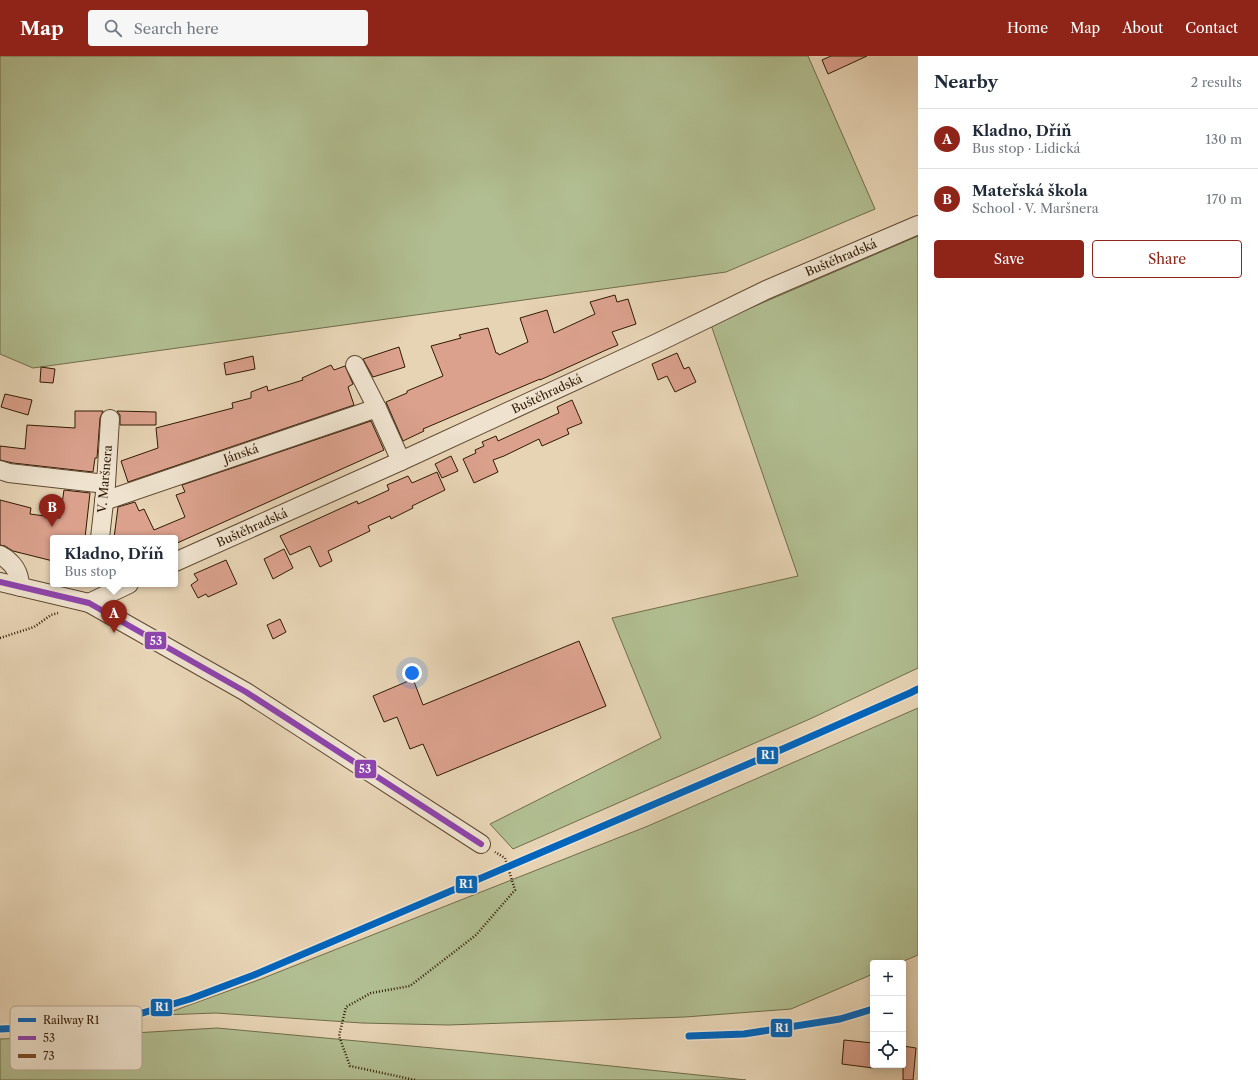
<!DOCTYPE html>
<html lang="en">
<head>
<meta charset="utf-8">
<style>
  :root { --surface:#fff; --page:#f6f6f7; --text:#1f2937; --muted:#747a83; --line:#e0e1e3; --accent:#8f2418 }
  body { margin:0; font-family:"Libre Caslon Text",serif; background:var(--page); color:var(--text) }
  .controls { position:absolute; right:12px; bottom:12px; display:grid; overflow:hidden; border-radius:4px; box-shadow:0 2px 10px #0003 }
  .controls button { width:36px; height:36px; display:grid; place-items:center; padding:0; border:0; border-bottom:1px solid var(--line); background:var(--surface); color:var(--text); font:20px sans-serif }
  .you { position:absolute; left:412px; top:617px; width:14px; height:14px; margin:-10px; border:3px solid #fff; border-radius:50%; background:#1a73e8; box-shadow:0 0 0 6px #1a73e833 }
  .badge { display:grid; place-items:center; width:26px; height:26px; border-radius:50%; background:var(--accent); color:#fff; font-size:13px; font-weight:700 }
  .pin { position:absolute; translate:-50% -33px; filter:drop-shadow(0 1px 2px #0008) }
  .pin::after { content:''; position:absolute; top:21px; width:14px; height:12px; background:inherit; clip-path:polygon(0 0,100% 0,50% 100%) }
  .popup { position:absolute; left:50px; top:479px; width:128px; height:52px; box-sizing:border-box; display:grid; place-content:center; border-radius:4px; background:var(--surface); filter:drop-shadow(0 1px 3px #0005); font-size:13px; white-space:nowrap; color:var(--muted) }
  .popup b { font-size:15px; color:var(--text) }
  .popup::after { content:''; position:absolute; left:50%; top:100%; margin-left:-8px; border:8px solid transparent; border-top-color:var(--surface) }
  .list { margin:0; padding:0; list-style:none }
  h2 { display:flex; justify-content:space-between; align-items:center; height:52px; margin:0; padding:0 16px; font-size:17px }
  h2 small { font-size:13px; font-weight:400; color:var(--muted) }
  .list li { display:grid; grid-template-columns:26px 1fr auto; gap:12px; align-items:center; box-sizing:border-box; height:60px; padding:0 16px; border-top:1px solid var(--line) }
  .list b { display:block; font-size:15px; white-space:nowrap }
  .list p { margin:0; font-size:13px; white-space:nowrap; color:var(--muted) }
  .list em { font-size:13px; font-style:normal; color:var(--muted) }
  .actions { display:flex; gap:8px; padding:12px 16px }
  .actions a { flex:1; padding:9px 0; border:1px solid var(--accent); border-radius:4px; text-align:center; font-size:14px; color:var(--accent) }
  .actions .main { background:var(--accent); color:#fff }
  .icon { flex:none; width:22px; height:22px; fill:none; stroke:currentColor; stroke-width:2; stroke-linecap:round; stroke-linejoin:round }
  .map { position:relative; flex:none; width:918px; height:1024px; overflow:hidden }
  header { display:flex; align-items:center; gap:24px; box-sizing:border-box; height:56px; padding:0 20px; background:var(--accent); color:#fff }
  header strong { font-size:19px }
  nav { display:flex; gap:22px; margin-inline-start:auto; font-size:14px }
  .search { width:280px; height:36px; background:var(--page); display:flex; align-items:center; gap:10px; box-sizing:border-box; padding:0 14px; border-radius:4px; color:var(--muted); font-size:15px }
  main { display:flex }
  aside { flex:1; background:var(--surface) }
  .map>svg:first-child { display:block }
</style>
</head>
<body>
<header>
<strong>Map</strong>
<div class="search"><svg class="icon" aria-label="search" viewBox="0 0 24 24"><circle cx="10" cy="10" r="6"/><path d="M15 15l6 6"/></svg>Search here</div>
<nav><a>Home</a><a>Map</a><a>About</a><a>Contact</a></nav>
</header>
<main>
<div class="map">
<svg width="918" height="1024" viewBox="0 0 918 1024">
  <rect width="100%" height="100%" fill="#e7d4b5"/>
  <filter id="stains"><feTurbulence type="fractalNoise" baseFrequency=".005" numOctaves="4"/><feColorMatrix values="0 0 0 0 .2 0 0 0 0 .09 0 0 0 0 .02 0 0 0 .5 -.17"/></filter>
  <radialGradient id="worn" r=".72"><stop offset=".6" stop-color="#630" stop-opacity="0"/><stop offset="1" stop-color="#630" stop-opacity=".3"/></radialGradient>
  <g fill="#b1be91" stroke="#706c4a">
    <polygon points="0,0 808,0 875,153 726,216 33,312 0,298"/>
    <polygon points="918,180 918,612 812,662 513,793 490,768 661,682 612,562 798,520 711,269"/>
    <polygon points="918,652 918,899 899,907 873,907 873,918 791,953 685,961 448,969 362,967 216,957 162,959 261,923 648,770"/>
    <polygon points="217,972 476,996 746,1024 0,1024 0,983 84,980"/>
  </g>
  <g fill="#dba18d" stroke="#301a03">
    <polygon points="831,0 867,0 828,18 822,4"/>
    <polygon points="615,239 617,246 628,243 636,268 612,276 618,289 606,294 540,324 540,323 423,373 424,375 403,385 386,346 407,337 407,335 443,320 431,290 461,282 459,279 488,272 496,297 498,297 499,299 528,286 520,262 547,254 554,277 595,258 590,246"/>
    <polygon points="399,291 405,311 373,321 363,303"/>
    <polygon points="677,297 684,313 689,311 696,326 675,336 667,320 658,324 652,308"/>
    <polygon points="253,300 255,313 226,319 224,307"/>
    <polygon points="331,309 334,314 345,310 353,328 348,331 354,349 128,426 121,405 158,392 156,372 233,352 232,347 251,342 251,336 267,330 268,335 303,324 302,322"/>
    <polygon points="41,311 55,313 53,327 40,326"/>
    <polygon points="5,338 32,344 28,359 1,351"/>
    <polygon points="572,344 582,367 567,373 569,378 542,390 539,383 504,400 493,404 498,416 474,427 463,403 476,397 475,394 484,390 482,386 496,380 498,385 559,357 557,351"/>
    <polygon points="75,355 103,355 100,362 97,402 95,402 93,416 13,407 0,404 0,390 25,393 27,369 75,372"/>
    <polygon points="117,355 156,356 156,369 120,369 120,359"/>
    <polygon points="371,365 384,394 175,488 175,482 114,482 118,451 135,446 139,455 144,453 154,474 185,461 176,439 185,436 182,429"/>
    <polygon points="451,400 458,415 442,422 435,408"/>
    <polygon points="437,416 445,434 412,450 413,452 391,463 390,460 368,470 370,475 328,495 332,505 320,511 310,490 290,499 280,480 357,445 358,448 389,434 387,429 408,420 412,427"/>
    <polygon points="64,434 90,437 85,482 53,482 53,505 13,495 5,490 0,489 0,444 31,452 30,458 60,462"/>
    <polygon points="284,493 293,512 273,523 264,503"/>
    <polygon points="226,504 237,528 208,541 206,538 198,542 191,529 198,524 194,518"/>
    <polygon points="280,563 286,576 273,583 267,569"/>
    <polygon points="579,585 606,650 437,720 423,688 410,693 397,661 384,666 373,640 413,623 423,649"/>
    <polygon points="844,984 873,987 873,1012 842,1008"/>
    <polygon points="903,990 916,992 913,1024 903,1024"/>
  </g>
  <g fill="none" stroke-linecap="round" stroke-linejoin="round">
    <defs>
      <g id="minor">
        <polyline points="355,309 377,352 401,405"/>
        <polyline points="0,414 9,417 106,428"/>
        <polyline points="104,445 377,352"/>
        <polyline points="100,482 106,428 110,363"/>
        <path d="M0,499C13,506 20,517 20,531"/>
        <polyline points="175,506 401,405 657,287 766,234 918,169"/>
        <polyline points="0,526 89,547 246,636 481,788"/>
        <polyline points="89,547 129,528"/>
      </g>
    </defs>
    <use href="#minor" stroke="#5e4830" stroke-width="20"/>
    <g stroke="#301a03" stroke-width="2.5" stroke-dasharray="1 2" stroke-linecap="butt">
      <polyline points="0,582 34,571 51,559 58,557"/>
      <polyline points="415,1024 350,1010 339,980 346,951 371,937 410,930 476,879 515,834 505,802 495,796"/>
    </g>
    <use href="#minor" stroke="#efe3cf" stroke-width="18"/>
    <defs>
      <polyline id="bus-1" points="0,526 89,547 246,636 481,788"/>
    </defs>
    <use href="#bus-1" stroke="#efe3cf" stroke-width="9"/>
    <use href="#bus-1" stroke="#8e44ad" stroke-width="6"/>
    <defs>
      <g id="rail-1">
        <polyline points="0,973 71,970 132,960 190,943 254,919 760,703 910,637 918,633"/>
        <polyline points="689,980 744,978 840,963 873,953"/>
      </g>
    </defs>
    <use href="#rail-1" stroke="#efe3cf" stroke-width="10"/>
    <use href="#rail-1" stroke="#0065bd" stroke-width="7"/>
  </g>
  <g text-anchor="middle" stroke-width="3" stroke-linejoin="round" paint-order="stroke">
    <g font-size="12" fill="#301a03" stroke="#efe3cf">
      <text transform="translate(841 202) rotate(-23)" y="4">Buštěhradská</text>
      <text transform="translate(547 338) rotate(-25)" y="4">Buštěhradská</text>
      <text transform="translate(241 398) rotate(-19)" y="4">Jánská</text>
      <text transform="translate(105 423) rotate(-85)" y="4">V. Maršnera</text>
      <text transform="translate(252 472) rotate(-24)" y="4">Buštěhradská</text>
    </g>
  </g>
  <rect x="10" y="950" width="132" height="64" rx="6" fill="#efe3cf" stroke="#b6a792" stroke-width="1"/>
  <rect x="18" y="962" width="18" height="4" fill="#0065bd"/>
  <rect x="18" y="980" width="18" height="4" fill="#8e44ad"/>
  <rect x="18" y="998" width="18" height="4" fill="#7a4b2a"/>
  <g font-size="11" fill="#301a03">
    <text x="43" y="968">Railway R1</text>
    <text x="43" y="986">53</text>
    <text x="43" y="1004">73</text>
  </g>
  <g stroke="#efe3cf" stroke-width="1.5">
    <rect x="144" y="575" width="23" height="19" rx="4" fill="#8e44ad"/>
    <rect x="756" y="690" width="23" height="19" rx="4" fill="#0065bd"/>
    <rect x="354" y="703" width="23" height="20" rx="4" fill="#8e44ad"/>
    <rect x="455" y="819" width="23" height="19" rx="4" fill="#0065bd"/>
    <rect x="150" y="942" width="23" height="19" rx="4" fill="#0065bd"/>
    <rect x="770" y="962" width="23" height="20" rx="4" fill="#0065bd"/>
  </g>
  <g font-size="11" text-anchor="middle" font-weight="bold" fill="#fff">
    <text x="156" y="589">53</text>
    <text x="768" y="703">R1</text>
    <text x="365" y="717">53</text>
    <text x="466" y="832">R1</text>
    <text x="162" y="955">R1</text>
    <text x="782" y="976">R1</text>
  </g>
  <rect width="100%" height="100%" filter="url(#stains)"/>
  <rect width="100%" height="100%" fill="url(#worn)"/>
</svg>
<div class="controls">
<button>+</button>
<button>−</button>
<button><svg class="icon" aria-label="locate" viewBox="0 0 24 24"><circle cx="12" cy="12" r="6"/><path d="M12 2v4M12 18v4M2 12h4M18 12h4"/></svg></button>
</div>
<div class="you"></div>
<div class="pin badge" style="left:114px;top:577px">A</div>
<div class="popup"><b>Kladno, Dříň</b>Bus stop</div>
<div class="pin badge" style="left:52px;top:471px">B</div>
</div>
<aside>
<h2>Nearby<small>2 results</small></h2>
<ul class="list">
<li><span class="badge">A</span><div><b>Kladno, Dříň</b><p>Bus stop · Lidická</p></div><em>130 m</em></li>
<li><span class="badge">B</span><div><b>Mateřská škola</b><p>School · V. Maršnera</p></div><em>170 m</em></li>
</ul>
<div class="actions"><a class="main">Save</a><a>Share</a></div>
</aside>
</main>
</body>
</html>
